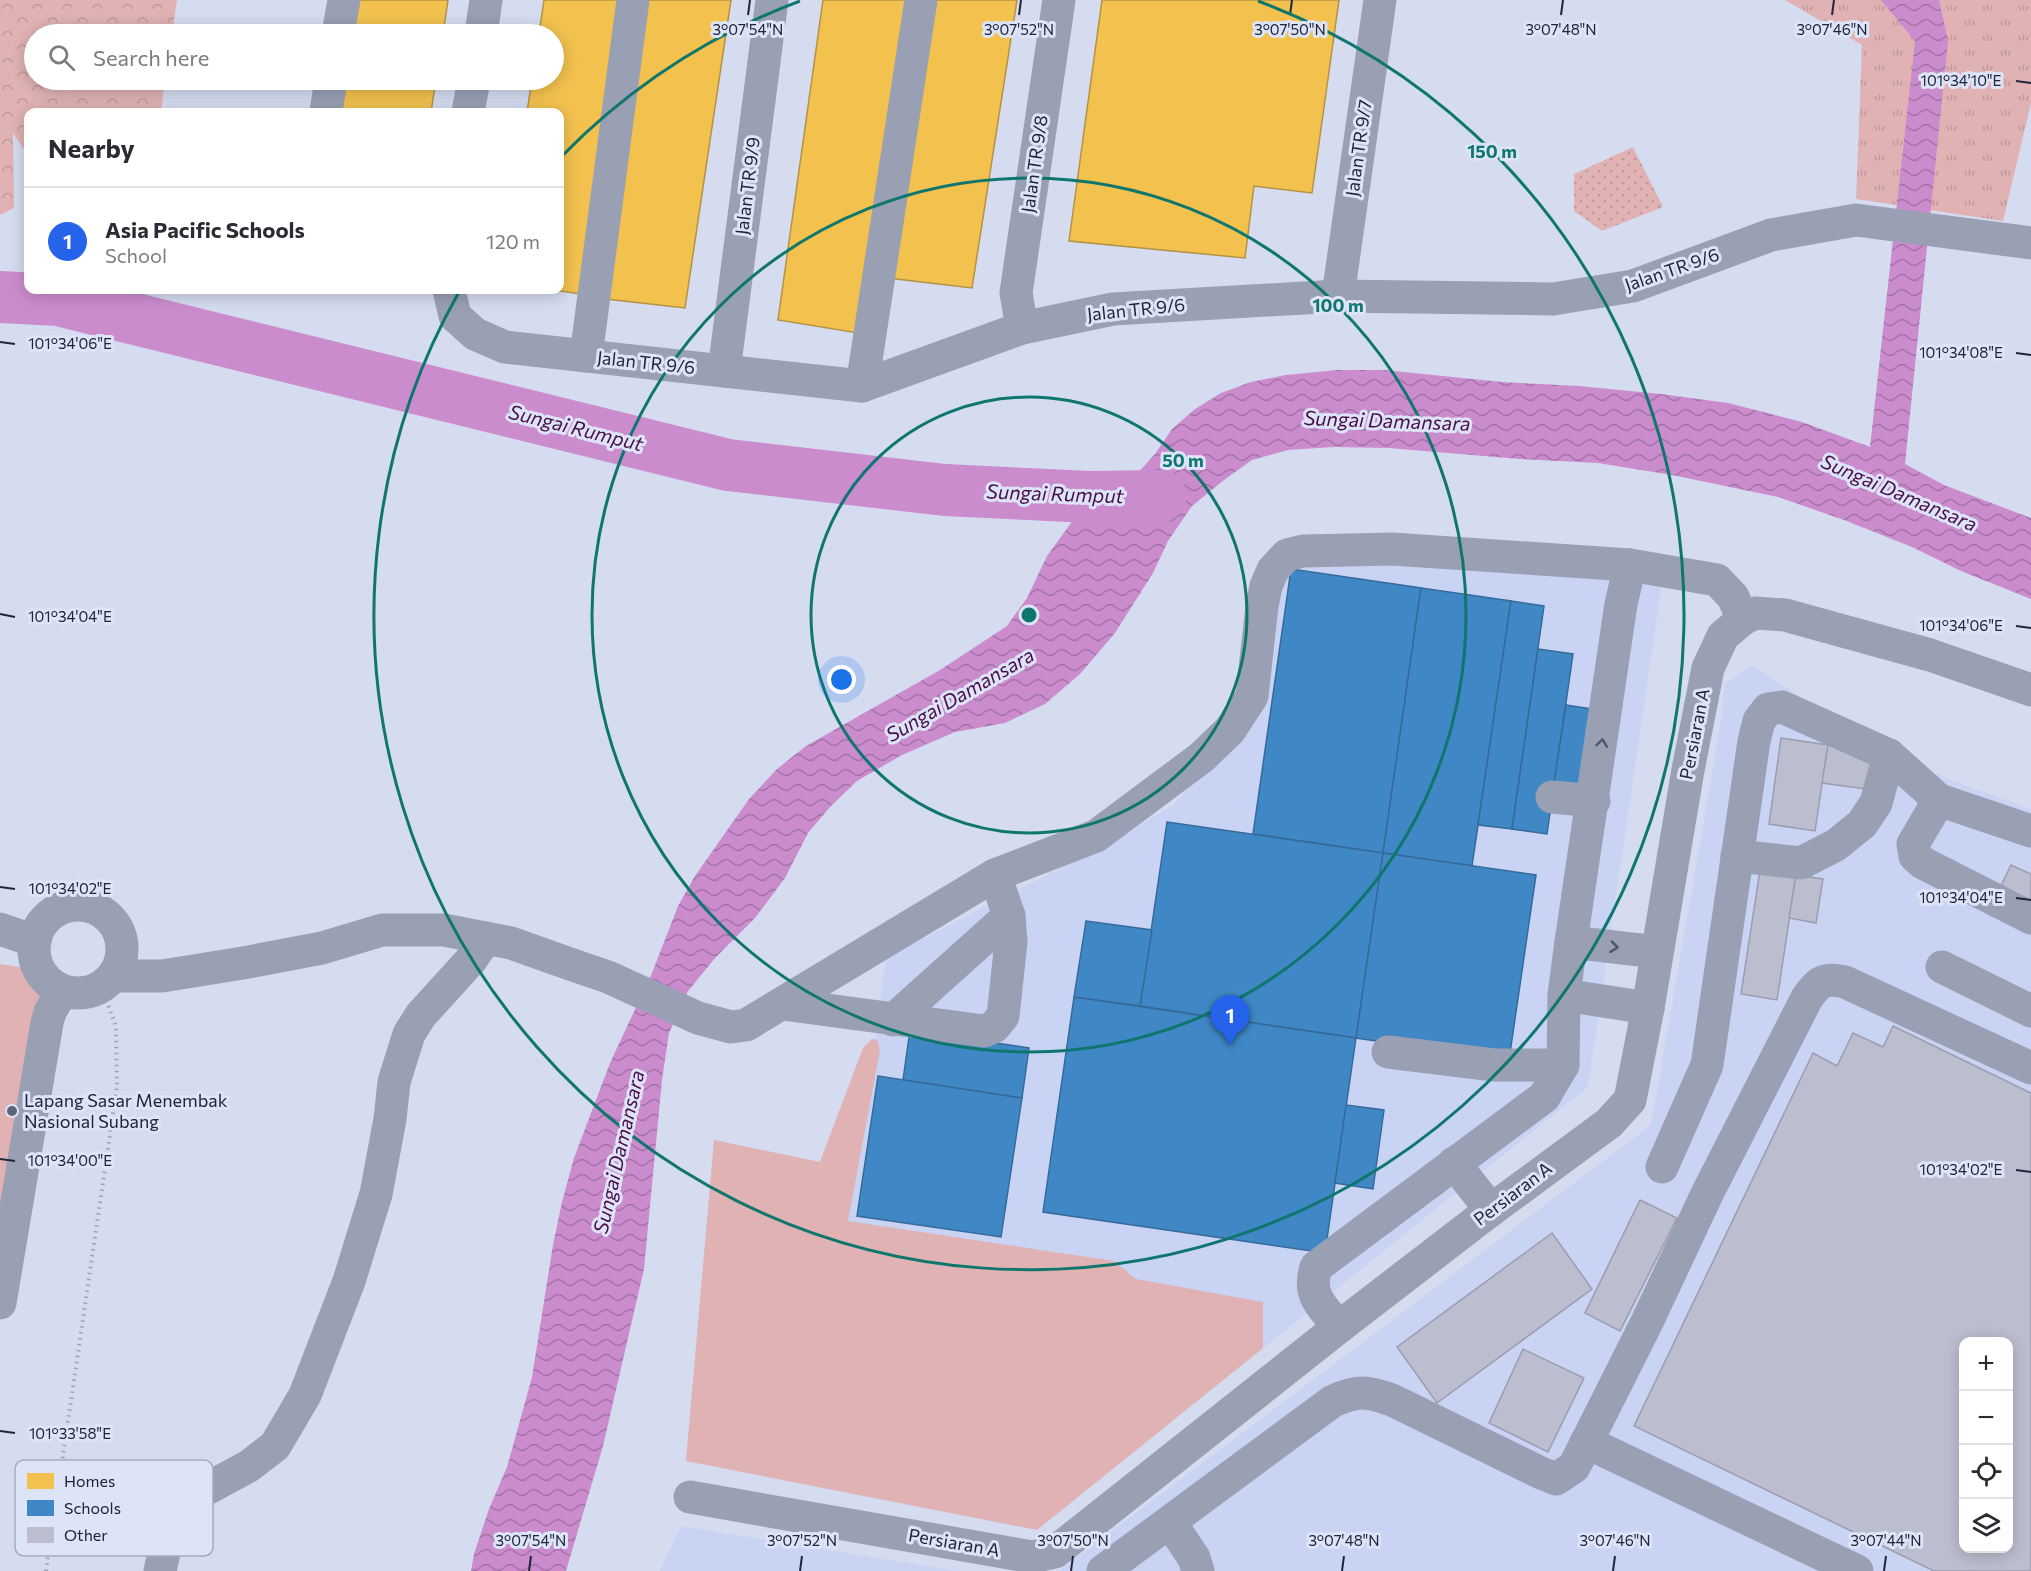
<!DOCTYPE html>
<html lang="en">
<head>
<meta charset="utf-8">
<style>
  :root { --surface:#fff; --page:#f7f7f7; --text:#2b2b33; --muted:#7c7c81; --line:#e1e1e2; --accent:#2563eb }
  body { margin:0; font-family:Commissioner,sans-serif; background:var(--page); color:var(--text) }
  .controls { position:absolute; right:18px; bottom:18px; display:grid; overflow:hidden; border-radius:12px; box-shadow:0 3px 15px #0003 }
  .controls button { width:54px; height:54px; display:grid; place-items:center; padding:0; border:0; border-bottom:2px solid var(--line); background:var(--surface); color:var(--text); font:30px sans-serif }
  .you { position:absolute; left:842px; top:680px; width:21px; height:21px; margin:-15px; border:4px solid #fff; border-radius:50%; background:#1a73e8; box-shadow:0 0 0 9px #1a73e833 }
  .badge { display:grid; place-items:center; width:39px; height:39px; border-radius:50%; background:var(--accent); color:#fff; font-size:20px; font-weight:700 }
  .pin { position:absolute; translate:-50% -50px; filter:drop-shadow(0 2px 3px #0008) }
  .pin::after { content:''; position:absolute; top:32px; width:21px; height:18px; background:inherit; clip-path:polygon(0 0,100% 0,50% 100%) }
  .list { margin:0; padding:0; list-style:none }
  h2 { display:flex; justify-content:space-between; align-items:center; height:78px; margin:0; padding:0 24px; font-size:26px }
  h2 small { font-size:20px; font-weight:400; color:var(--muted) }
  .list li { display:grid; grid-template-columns:39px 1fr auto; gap:18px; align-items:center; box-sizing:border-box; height:108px; padding:0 24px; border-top:2px solid var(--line) }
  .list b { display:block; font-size:22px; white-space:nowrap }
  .list p { margin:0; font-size:20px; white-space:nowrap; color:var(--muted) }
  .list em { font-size:20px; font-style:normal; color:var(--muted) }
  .icon { flex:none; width:33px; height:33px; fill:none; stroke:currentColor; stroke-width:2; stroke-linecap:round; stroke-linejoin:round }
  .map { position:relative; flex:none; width:2031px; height:1571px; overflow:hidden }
  .search { position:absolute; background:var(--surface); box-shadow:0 3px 15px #0003; left:24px; top:24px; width:540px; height:66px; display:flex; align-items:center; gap:15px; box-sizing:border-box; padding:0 21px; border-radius:33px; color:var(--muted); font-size:22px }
  .panel { position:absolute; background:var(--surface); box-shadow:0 3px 15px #0003; left:24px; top:108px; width:540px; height:186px; border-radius:12px }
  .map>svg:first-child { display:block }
</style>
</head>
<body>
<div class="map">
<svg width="2031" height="1571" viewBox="0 0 2031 1571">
  <defs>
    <pattern id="grass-tufts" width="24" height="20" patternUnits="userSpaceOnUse" patternTransform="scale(1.5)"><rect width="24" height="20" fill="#e0b2b3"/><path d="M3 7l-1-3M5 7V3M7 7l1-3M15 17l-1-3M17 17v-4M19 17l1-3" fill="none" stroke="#c0999b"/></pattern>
    <pattern id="forest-crowns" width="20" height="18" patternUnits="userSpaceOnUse" patternTransform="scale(1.5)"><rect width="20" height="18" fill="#e0b2b3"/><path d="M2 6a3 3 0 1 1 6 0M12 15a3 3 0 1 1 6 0" fill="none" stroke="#c0999b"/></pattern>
    <pattern id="park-dots" width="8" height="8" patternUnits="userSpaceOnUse" patternTransform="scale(1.5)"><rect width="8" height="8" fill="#e0b2b3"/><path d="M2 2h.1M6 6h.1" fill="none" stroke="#c0999b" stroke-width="1.8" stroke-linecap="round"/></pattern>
    <pattern id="water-waves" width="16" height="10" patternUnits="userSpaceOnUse" patternTransform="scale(1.5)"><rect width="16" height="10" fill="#cb8cce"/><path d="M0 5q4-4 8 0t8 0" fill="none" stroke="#a472a8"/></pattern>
  </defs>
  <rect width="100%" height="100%" fill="#d5dcf0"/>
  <g fill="#c9d4f5" fill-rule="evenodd">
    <polygon points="1292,558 1662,583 1588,1087 1037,1530 686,1461 714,1140 820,1162 863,1048 875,1039 886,958 1112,841 1174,804 1233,737 1276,588"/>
    <path d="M1752,665L1802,698L1890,750L1945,778L2031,809V1571H1059L1651,1125L1720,728L1725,684ZM1964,1342H2008V1548H1964Z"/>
    <polygon points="681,1526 957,1571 660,1571"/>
  </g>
  <polygon fill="url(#grass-tufts)" points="1785,0 2031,0 2031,103 2003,221 1856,199 1862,45"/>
  <g fill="url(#forest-crowns)">
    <polygon points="0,0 177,0 172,34 34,34 34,80 165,80 161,112 28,112 28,156 13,133 14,208 0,215"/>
    <polygon points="112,290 135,290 130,318"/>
  </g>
  <polygon fill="url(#park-dots)" points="1633,147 1663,207 1602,231 1574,211 1574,174"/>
  <g fill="#e0b2b3">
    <polygon points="0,964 46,971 0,1251"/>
    <polygon points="872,1039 877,1040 880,1050 848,1221 1114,1261 1136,1279 1263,1302 1263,1348 1037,1530 686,1461 714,1140 820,1162 863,1048"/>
  </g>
  <polygon fill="url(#water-waves)" points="1881,0 1939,0 1948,41 1905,464 1944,485 2031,518 2031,599 1961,571 1912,547 1844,520 1778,497 1672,475 1598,463 1520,459 1388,448 1334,447 1288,450 1252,460 1224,480 1192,506 1168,541 1153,573 1115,633 1080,674 1045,704 1005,723 955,732 902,755 857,781 830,807 808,833 785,878 755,918 716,957 688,991 669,1033 662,1080 644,1269 603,1446 566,1571 471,1571 474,1554 489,1509 507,1467 532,1377 553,1245 562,1202 574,1158 610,1063 652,973 678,906 695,876 749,799 777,769 806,746 940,670 1007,626 1027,598 1047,556 1090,497 1135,476 1155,454 1172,429 1195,409 1221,393 1251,382 1286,375 1337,370 1384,370 1502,382 1579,386 1661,394 1728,403 1802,422 1870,447 1915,41"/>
  <g fill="#f2c14e" stroke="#b39247" stroke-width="1.5">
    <polygon points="352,0 448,0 443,34 347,34"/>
    <polygon points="544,0 626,0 580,294 554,290 560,290 560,112 527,112 532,80 554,80 554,34 539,34"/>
    <polygon points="641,0 731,0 685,308 597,298"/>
    <polygon points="823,0 914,0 864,334 778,320"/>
    <polygon points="929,0 1017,0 972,288 888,278"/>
    <polygon points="1102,0 1339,0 1312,193 1254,186 1245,258 1069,241"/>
    <polygon points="341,80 436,80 431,112 336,112"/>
  </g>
  <g fill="#3f88c5" stroke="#366a9a" stroke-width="1.5">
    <polygon points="1291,569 1421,588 1383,853 1253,834"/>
    <polygon points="1421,588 1511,601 1472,866 1383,853"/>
    <polygon points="1511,601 1544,606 1512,829 1478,825"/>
    <polygon points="1538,649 1573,654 1547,834 1512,829"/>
    <polygon points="1566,705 1604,711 1593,788 1554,782"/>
    <polygon points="1167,822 1383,853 1356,1038 1140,1006"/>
    <polygon points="1383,853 1536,875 1509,1060 1356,1038"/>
    <polygon points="1086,921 1152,930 1140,1006 1074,997"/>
    <polygon points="1074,997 1356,1038 1325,1253 1043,1212"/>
    <polygon points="910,1030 1029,1048 1022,1098 903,1080"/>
    <polygon points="878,1076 1022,1098 1001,1237 857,1216"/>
    <polygon points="1346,1105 1384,1110 1373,1189 1335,1183"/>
  </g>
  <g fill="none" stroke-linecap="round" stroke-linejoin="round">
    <polyline stroke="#cb8cce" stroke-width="52" points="0,297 58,300 728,465 945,490 1090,497 1161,496"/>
  </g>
  <g fill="#bcbed0" stroke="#9b9dae" stroke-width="1.5" fill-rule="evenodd">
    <polygon points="1781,738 1828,745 1815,831 1769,824"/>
    <polygon points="1828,745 1879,752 1873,790 1822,783"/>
    <polygon points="2011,865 2031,874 2031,906 1999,890"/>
    <polygon points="1760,870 1796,875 1777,1000 1741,994"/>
    <polygon points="1796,875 1823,879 1816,923 1789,918"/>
    <path d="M1893,1026L2031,1093V1571H1934L1634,1426L1813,1053L1837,1066L1853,1033L1883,1047ZM1964,1342H2008V1548H1964Z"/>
    <polygon points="1640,1200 1677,1218 1620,1331 1585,1313"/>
    <polygon points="1552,1233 1592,1289 1437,1403 1397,1347"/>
    <polygon points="1523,1349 1584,1378 1548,1452 1489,1423"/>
  </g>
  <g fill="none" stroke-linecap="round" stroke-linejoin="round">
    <polyline stroke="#9ea3b4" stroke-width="4" stroke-dasharray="1.5 4.5" stroke-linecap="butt" points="46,1571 117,1087 116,1026 108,1005"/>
    <g stroke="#99a0b4" stroke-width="33">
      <polyline points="338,34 344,0"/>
      <polyline points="481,34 486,0"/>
      <polyline points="326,112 331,80"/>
      <polyline points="468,112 474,80"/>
      <polyline points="449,290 455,316 475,334 505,347 862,386 1022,328 1113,309 1338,296 1553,299 1633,286 1771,235 1856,220 2031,243"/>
      <polyline points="1338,296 1380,0"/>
      <polyline points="1022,328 1016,293 1059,0"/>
      <polyline points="586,356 633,0"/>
      <polyline points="724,371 772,0"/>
      <polyline points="862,386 921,0"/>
      <polyline points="1552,797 1594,801"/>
      <polyline points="1939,800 1913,844 1915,856 1923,863 2031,918"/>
      <polyline points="1737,856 1801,863 1836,845 1862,824 1876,803 1889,755"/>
      <circle cx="78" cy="949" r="44"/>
      <polyline points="0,929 35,941"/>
      <polyline points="1571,942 1657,952"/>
      <polyline points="1942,967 2031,1011"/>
      <polyline points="114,976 162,976 243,963 322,948 382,930 444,930 511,943 570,964 608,977 698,1018 731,1027 746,1025 995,875 1096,836 1202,757 1230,730 1252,696 1262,606 1266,586 1273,570 1287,555 1303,551 1392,549 1630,565 1717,580 1733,597 1743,619"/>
      <polyline points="1564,995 1648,1008"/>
      <polyline points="783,1004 984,1031 994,1027 1003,1016 1011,942 1009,916 995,875"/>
      <polyline points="893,1020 1009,916"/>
      <polyline points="1388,1052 1494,1065 1563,1065"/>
      <polyline points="1454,1163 1491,1210"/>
      <polyline points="1662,1167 1707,1065 1754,741 1759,721 1768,709 1782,707 1889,755 1939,800 2031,831"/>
      <polyline points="0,1303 47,1023 50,1012 62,991"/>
      <path d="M1339,1327C1322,1306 1307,1296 1316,1267L1544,1097L1563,1065L1564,995L1571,942L1621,604L1630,565"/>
      <polyline points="1586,1442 1857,1571"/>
      <polyline points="690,1497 1032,1557 1055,1552 1339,1327 1491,1210 1609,1123 1630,1100 1648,1008 1688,770 1708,668 1723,636 1743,619 1755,613 1785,615 1930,655 2031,690"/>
      <polyline points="1170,1522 1194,1558 1198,1571"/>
      <polyline points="160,1571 171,1520 177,1507 188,1499 249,1466 275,1446 305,1395 349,1281 376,1194 390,1119 394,1082 409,1034 421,1015 471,960 486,938"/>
      <path d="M1103,1571L1333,1401C1358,1390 1367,1391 1392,1400L1541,1473L1556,1479L1574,1467L1647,1322L1707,1194L1807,998C1820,980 1824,978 1845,982L2031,1068"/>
    </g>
  </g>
  <defs><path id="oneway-chevron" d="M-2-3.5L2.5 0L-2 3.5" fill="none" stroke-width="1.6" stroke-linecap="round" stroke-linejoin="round" transform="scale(1.5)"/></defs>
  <g stroke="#505669">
    <use href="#oneway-chevron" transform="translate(1602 743) rotate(-82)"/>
    <use href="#oneway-chevron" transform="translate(1614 947) rotate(7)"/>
  </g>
  <path fill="none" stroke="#202537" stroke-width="2" d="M748,15L750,0M1019,15L1021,0M1290,15L1292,0M1561,15L1563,0M1832,15L1834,0M2016,81L2031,83M0,342L15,344M2016,353L2031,355M0,614L15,617M2016,626L2031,628M0,887L15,889M2016,898L2031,900M0,1159L15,1161M2016,1170L2031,1172M0,1431L15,1433M529,1571L531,1556M800,1571L802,1556M1071,1571L1073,1556M1342,1571L1344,1556M1613,1571L1615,1556M1884,1571L1886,1556"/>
  <g fill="none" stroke="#0f766e" stroke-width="3">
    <circle cx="1029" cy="615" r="218"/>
    <circle cx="1029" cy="615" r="437"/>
    <path d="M562 156A655 655 0 0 1 800 1M1258 1A655 655 0 1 1 459 292"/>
  </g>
  <circle fill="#5f6578" stroke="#dee4f7" stroke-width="2" cx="12" cy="1111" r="6"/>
  <g text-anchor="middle" stroke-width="6" stroke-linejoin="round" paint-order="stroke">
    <g font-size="18" fill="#202537" stroke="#dee4f7">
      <text transform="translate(1359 148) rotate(-82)" y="6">Jalan TR 9/7</text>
      <text transform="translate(1035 164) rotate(-82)" y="6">Jalan TR 9/8</text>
      <text transform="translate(748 186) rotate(-83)" y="6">Jalan TR 9/9</text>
      <text transform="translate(1672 270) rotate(-19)" y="6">Jalan TR 9/6</text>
      <text transform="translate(1136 310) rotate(-6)" y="6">Jalan TR 9/6</text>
      <text transform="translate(646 363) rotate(6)" y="6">Jalan TR 9/6</text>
      <text transform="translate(1695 734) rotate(-79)" y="6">Persiaran A</text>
      <text transform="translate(1513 1194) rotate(-37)" y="6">Persiaran A</text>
      <text transform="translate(954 1543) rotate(10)" y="6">Persiaran A</text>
    </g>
    <g font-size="18" fill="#202537" stroke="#dee4f7" text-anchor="start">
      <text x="24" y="1107">Lapang Sasar Menembak<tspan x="24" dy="21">Nasional Subang</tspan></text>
    </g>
    <g font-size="20" font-style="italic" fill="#4a0e47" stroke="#dee4f7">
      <text transform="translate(1387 421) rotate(2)" y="7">Sungai Damansara</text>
      <text transform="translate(576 428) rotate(14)" y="7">Sungai Rumput</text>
      <text transform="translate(1899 493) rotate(23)" y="7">Sungai Damansara</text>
      <text transform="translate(1055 494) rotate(2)" y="7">Sungai Rumput</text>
      <text transform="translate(960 695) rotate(-30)" y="7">Sungai Damansara</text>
      <text transform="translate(619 1152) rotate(-77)" y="7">Sungai Damansara</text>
    </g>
  </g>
  <rect x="15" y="1460" width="198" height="96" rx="9" fill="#dee4f7" stroke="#a5abbd" stroke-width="1.5"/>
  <rect x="27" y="1473" width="27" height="16" fill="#f2c14e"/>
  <rect x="27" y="1500" width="27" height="16" fill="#3f88c5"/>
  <rect x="27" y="1527" width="27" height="16" fill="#bcbed0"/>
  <g font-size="16" fill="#202537">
    <text x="64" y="1487">Homes</text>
    <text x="64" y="1514">Schools</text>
    <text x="64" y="1541">Other</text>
  </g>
  <g font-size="15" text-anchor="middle" fill="#202537" stroke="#dee4f7" stroke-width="6" stroke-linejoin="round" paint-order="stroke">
    <text x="748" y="35">3°07'54"N</text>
    <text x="1019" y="35">3°07'52"N</text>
    <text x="1290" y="35">3°07'50"N</text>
    <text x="1561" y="35">3°07'48"N</text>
    <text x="1832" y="35">3°07'46"N</text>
    <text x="1961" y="86">101°34'10"E</text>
    <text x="70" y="349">101°34'06"E</text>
    <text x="1961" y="358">101°34'08"E</text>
    <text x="70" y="622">101°34'04"E</text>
    <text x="1961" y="631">101°34'06"E</text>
    <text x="70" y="894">101°34'02"E</text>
    <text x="1961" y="903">101°34'04"E</text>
    <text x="70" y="1166">101°34'00"E</text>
    <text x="1961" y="1175">101°34'02"E</text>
    <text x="70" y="1439">101°33'58"E</text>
    <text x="531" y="1546">3°07'54"N</text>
    <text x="802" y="1546">3°07'52"N</text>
    <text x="1073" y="1546">3°07'50"N</text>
    <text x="1344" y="1546">3°07'48"N</text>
    <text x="1615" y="1546">3°07'46"N</text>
    <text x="1886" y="1546">3°07'44"N</text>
  </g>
  <circle cx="1029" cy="615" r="9" fill="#0f766e" stroke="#dee4f7" stroke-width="3"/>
  <g font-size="18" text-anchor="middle" font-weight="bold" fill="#0f766e" stroke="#dee4f7" stroke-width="6" stroke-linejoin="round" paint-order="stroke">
    <text x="1492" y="158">150 m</text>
    <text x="1338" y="312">100 m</text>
    <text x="1183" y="467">50 m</text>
  </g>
</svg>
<div class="controls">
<button>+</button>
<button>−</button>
<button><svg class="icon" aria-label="locate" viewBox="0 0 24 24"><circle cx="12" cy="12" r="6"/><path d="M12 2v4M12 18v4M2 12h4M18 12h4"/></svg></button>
<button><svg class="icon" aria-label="layers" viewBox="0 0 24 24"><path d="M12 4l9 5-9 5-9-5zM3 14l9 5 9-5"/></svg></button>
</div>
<div class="you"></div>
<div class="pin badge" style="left:1230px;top:1045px">1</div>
<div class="search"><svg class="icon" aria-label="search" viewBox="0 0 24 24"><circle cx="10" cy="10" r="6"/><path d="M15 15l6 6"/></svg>Search here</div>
<section class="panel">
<h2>Nearby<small></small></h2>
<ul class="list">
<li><span class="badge">1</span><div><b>Asia Pacific Schools</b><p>School</p></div><em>120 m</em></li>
</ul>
</section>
</div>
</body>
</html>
